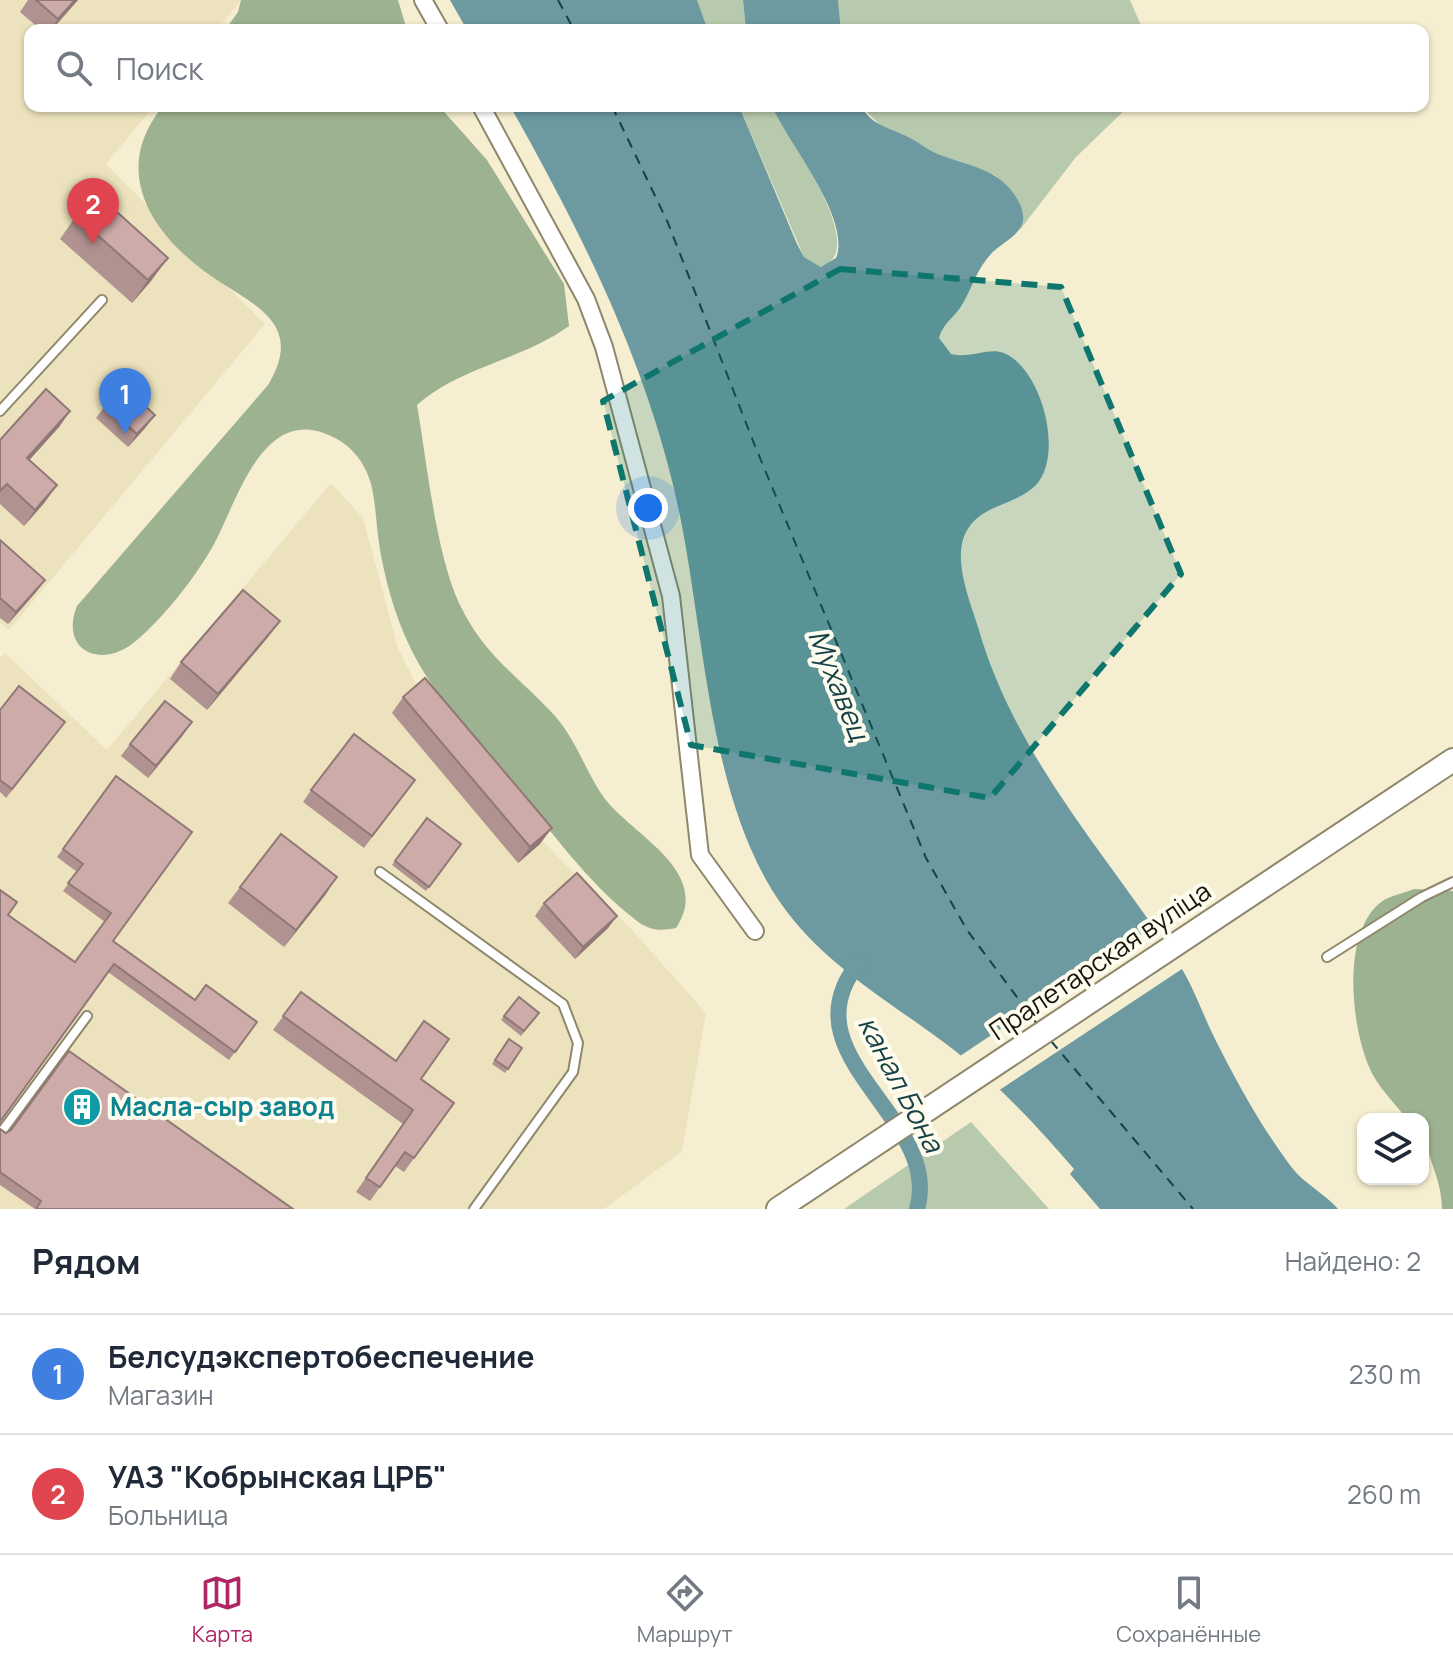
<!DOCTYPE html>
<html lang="ru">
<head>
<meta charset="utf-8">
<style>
  :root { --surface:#fff; --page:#f6f6f7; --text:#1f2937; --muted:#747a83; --line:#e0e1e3; --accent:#b02665 }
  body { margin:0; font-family:Manrope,sans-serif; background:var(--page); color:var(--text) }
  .controls { position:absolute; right:24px; bottom:24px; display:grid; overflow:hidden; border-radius:16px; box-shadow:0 2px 6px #0004 }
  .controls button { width:72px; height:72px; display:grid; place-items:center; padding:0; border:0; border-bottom:2px solid var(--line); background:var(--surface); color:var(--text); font:40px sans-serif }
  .you { position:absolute; left:648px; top:508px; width:28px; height:28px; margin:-20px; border:6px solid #fff; border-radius:50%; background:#1a73e8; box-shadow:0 0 0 12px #1a73e833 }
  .badge { display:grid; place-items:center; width:52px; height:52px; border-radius:50%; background:var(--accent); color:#fff; font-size:26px; font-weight:700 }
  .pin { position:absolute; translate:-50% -66px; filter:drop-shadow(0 2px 4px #0008) }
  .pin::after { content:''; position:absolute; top:42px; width:28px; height:24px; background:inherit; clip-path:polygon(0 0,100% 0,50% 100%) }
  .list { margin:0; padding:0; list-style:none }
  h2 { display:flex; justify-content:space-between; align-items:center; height:104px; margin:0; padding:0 32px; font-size:34px }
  h2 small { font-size:26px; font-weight:400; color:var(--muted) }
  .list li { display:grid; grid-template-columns:52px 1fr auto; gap:24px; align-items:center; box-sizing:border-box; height:120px; padding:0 32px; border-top:2px solid var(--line) }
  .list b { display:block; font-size:30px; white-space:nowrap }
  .list p { margin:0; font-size:26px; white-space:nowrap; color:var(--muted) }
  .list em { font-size:26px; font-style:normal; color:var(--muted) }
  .icon { flex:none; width:44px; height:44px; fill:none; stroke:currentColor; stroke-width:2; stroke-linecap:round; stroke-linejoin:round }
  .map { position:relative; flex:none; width:1453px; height:1209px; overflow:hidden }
  .search { position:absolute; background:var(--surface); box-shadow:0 2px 6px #0004; left:24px; right:24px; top:24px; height:88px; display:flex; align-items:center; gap:20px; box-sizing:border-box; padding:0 28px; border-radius:16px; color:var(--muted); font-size:30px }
  .sheet { height:344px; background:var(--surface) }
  nav { display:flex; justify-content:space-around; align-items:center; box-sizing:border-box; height:112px; border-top:2px solid var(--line); background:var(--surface); font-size:22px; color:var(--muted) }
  nav a { display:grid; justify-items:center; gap:4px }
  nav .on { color:var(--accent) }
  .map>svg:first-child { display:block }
</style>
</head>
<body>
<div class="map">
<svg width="1453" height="1209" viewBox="0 0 1453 1209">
  <rect width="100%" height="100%" fill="#f6eed0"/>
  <g fill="#ece2bd">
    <polygon points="0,0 241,0 217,30 30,30 30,106 154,106 106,164 265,324 9,630 0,622"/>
    <polygon points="331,483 363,518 398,648 418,688 553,852 632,930 706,1013 682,1151 604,1209 0,1209 0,658 5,653 107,750"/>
  </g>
  <g fill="#b8caad">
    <polygon points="697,0 743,0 746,30 708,30"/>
    <polygon points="838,0 1130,0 1143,30 841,30"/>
    <path d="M739,106H772C785,135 873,250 821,267L804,257Z"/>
    <polygon points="861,106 1129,106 1076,157 1019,231 1023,218 996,176 942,156 881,126"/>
    <polygon points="971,1122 1049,1209 844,1209"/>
  </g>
  <g fill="#9db291">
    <polygon points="241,0 398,0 407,30 225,30 238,12"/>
    <path d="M163,106H439L487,160L564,284L569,326C522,360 460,367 417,405C427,462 436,557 461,607C486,658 519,676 555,716C577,741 586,773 605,799C634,836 713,872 676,928C661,931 650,931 637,921C588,884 550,829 511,783C476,740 434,697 410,647C395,616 384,577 379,543C376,523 376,504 371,484C366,465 353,447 335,438C263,399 237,503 213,546C194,579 166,615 137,640C102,671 59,651 77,606L268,385C302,329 263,309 220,282C156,241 107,174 163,106Z"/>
    <path d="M1414,889L1453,891V1209H1442C1442,1176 1423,1153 1423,1119H1407C1396,1105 1382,1091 1373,1075C1351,1035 1339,929 1384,900C1393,895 1404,893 1414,889Z"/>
  </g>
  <g fill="#6c9aa0">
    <polygon points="450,0 697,0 708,30 467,30"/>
    <polygon points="743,0 838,0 841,30 746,30"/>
    <path d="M510,106H739L797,244L804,257L821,267L836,258C852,219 788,143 772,106H861C871,125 888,127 906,136C917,141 926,149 938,154C967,166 998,168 1016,197C1039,234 1001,238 986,260C975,274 970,293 960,308C952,319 942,325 939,338L951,354C971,359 988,347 1004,353C1042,369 1065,456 1035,486C1014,506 981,504 966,532C952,559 970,601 978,627C1015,757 1106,853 1178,963C1194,987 1202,1013 1215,1039C1237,1083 1263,1130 1293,1169C1305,1184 1325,1194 1338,1209H1100L1070,1174L1074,1169C1038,1127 998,1084 954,1050C889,1000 816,962 772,890C706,782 704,621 676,497C644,357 580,230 510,106Z"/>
  </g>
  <polygon fill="#f6eed0" points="1157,924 1185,967 995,1093 957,1058"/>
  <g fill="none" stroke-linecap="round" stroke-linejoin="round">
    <path stroke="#6c9aa0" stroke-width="16" d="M861,960C780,1055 944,1117 917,1209"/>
    <g stroke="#154147" stroke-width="2" stroke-dasharray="10 8" stroke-linecap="butt">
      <polyline points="558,0 574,30"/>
      <polyline points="612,106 668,223 755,446 926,858 967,930 1037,1024"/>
      <polyline points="1051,1041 1193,1209"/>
    </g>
    <defs>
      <g id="service">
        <polyline points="0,411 102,300"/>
        <polyline points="380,872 563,1004 578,1043 573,1072 474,1209"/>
        <polyline points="1327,957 1422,897 1453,882"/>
        <polyline points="0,1134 87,1016"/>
      </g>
      <g id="minor">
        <polyline points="423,0 440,30"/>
        <polyline points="481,106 586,299 604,347 671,596 700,855 755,931"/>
      </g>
      <polyline id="secondary" points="778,1209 1453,760"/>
    </defs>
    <use href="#service" stroke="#8e876b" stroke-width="12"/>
    <use href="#minor" stroke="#8e876b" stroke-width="20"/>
    <use href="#secondary" stroke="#8e876b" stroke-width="26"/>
    <use href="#service" stroke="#fff" stroke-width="8"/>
    <use href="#minor" stroke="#fff" stroke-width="16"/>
    <use href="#secondary" stroke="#fff" stroke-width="22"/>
  </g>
  <g fill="#b09390">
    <polygon points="28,0 78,0 52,30 41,30 20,12"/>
    <polygon points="76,216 151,281 132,303 60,239"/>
    <polygon points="105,406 146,427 128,447 96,418"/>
    <polygon points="70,411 59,427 29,460 45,502 24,526 0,504 0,440"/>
    <polygon points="0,540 45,580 36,592 8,624 0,618"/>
    <polygon points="268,637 207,710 170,679 181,662"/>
    <polygon points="403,697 540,844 518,863 392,713"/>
    <polygon points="0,710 65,722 6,798 0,792"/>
    <polygon points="183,735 148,778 121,756 130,744"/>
    <polygon points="116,776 113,941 195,1000 257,1022 229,1060 108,972 0,1122 8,915 75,962 105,922 63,891 77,872 57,857"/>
    <polygon points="415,780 364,848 303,802 311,790"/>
    <polygon points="427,818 461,844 426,891 392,865"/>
    <polygon points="240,887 326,894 284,947 228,903"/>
    <polygon points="544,903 617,916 608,928 575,959 535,916"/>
    <polygon points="301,992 454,1103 404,1172 395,1166 370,1201 356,1192 403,1124 273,1030"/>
    <polygon points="519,997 539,1013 521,1036 501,1020"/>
    <polygon points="509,1039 522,1048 505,1073 492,1064"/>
    <polygon points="0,1129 6,1133 293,1209 35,1209 0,1185"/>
  </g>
  <g fill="#907876">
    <polygon points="75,0 78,0 51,30 58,19"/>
    <polygon points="168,258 151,281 132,303 148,280"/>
    <polygon points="70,411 59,427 16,475 27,458"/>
    <polygon points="155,415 146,427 128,447 137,434"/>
    <polygon points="57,485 45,502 24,526 35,510"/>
    <polygon points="45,580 36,592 8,624 16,612"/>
    <polygon points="280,621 268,637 207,710 218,694"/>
    <polygon points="192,722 183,735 148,778 156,766"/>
    <polygon points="552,828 540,844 518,863 530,847"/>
    <polygon points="337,877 326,894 284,947 296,930"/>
    <polygon points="617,916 608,928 575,959 583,947"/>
  </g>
  <g fill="#cdaba8" stroke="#907876" stroke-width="2">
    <polygon points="36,0 75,0 58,19"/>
    <polygon points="96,193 168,258 148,280 76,216"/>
    <polygon points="123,386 155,415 137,434 105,406"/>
    <polygon points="46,389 70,411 27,458 57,485 35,510 7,484 0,491 0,440"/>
    <polygon points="0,540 45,580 16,612 0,598"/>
    <polygon points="243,590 280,621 218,694 181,662"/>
    <polygon points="425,678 552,828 530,847 403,697"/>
    <polygon points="19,686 65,722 12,789 0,780 0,710"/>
    <polygon points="165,701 192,722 156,766 130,744"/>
    <polygon points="354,734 415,780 372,836 311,790"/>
    <polygon points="116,776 192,832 113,941 195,1000 206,985 257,1022 235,1052 114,964 0,1122 0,1124 0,890 17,902 8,915 75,962 111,913 68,883 83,864 63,849"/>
    <polygon points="427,818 461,844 429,887 395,861"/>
    <polygon points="281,834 337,877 296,930 240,887"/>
    <polygon points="577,873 617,916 583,947 544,903"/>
    <polygon points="301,992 396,1061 424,1021 449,1039 421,1079 454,1103 414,1158 405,1152 380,1187 366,1178 413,1110 283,1016"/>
    <polygon points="519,997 539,1013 524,1031 504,1016"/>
    <polygon points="509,1039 522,1048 508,1069 495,1060"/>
    <polygon points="69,1051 293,1209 36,1209 41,1201 0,1172 0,1129 6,1133 11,1130"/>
  </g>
  <path fill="#0f766e" fill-opacity="0.2" stroke="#0f766e" stroke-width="6" stroke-dasharray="16 10" stroke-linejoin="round" d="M840,269L1061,287L1181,574L990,798L691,745L603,401Z"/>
  <defs>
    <symbol id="building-disc" viewBox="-11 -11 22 22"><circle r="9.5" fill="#0f9aa8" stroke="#fefbef"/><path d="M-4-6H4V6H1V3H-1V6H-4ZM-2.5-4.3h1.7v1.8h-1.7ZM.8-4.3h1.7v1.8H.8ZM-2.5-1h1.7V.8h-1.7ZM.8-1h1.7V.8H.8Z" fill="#fff"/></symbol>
  </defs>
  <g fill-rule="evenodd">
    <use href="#building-disc" x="60" y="1085" width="44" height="44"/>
  </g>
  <g text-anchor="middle" stroke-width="8" stroke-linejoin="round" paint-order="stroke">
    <g font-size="26" fill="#171409" stroke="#fefbef">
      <text transform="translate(1100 961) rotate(-34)" y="9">Пралетарская вуліца</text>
    </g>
    <g font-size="26" font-weight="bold" fill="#0d838f" stroke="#fefbef" text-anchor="start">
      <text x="110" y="1116">Масла-сыр завод</text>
    </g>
    <g font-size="28" font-style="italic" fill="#154147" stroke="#fefbef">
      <text transform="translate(839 685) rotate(68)" y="10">Мухавец</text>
      <text transform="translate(901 1084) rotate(62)" y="10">канал Бона</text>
    </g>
  </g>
</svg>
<div class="controls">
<button><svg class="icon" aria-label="layers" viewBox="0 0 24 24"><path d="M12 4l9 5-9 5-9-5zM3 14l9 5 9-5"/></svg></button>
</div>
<div class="you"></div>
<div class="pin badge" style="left:125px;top:434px;background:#3f7fe0">1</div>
<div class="pin badge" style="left:93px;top:244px;background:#e0444e">2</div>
<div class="search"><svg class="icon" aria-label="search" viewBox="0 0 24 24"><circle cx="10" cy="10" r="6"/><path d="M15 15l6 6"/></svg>Поиск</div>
</div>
<section class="sheet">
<h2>Рядом<small>Найдено: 2</small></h2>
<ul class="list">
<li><span class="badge" style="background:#3f7fe0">1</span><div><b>Белсудэкспертобеспечение</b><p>Магазин</p></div><em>230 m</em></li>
<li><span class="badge" style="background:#e0444e">2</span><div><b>УАЗ &quot;Кобрынская ЦРБ&quot;</b><p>Больница</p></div><em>260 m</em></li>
</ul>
</section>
<nav>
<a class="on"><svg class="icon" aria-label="map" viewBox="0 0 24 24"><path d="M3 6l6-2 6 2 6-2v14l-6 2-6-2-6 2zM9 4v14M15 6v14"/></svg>Карта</a>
<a><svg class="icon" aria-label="directions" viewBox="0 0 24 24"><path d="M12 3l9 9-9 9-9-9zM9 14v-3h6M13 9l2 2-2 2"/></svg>Маршрут</a>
<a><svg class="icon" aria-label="saved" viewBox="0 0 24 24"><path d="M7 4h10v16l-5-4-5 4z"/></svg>Сохранённые</a>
</nav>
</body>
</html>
